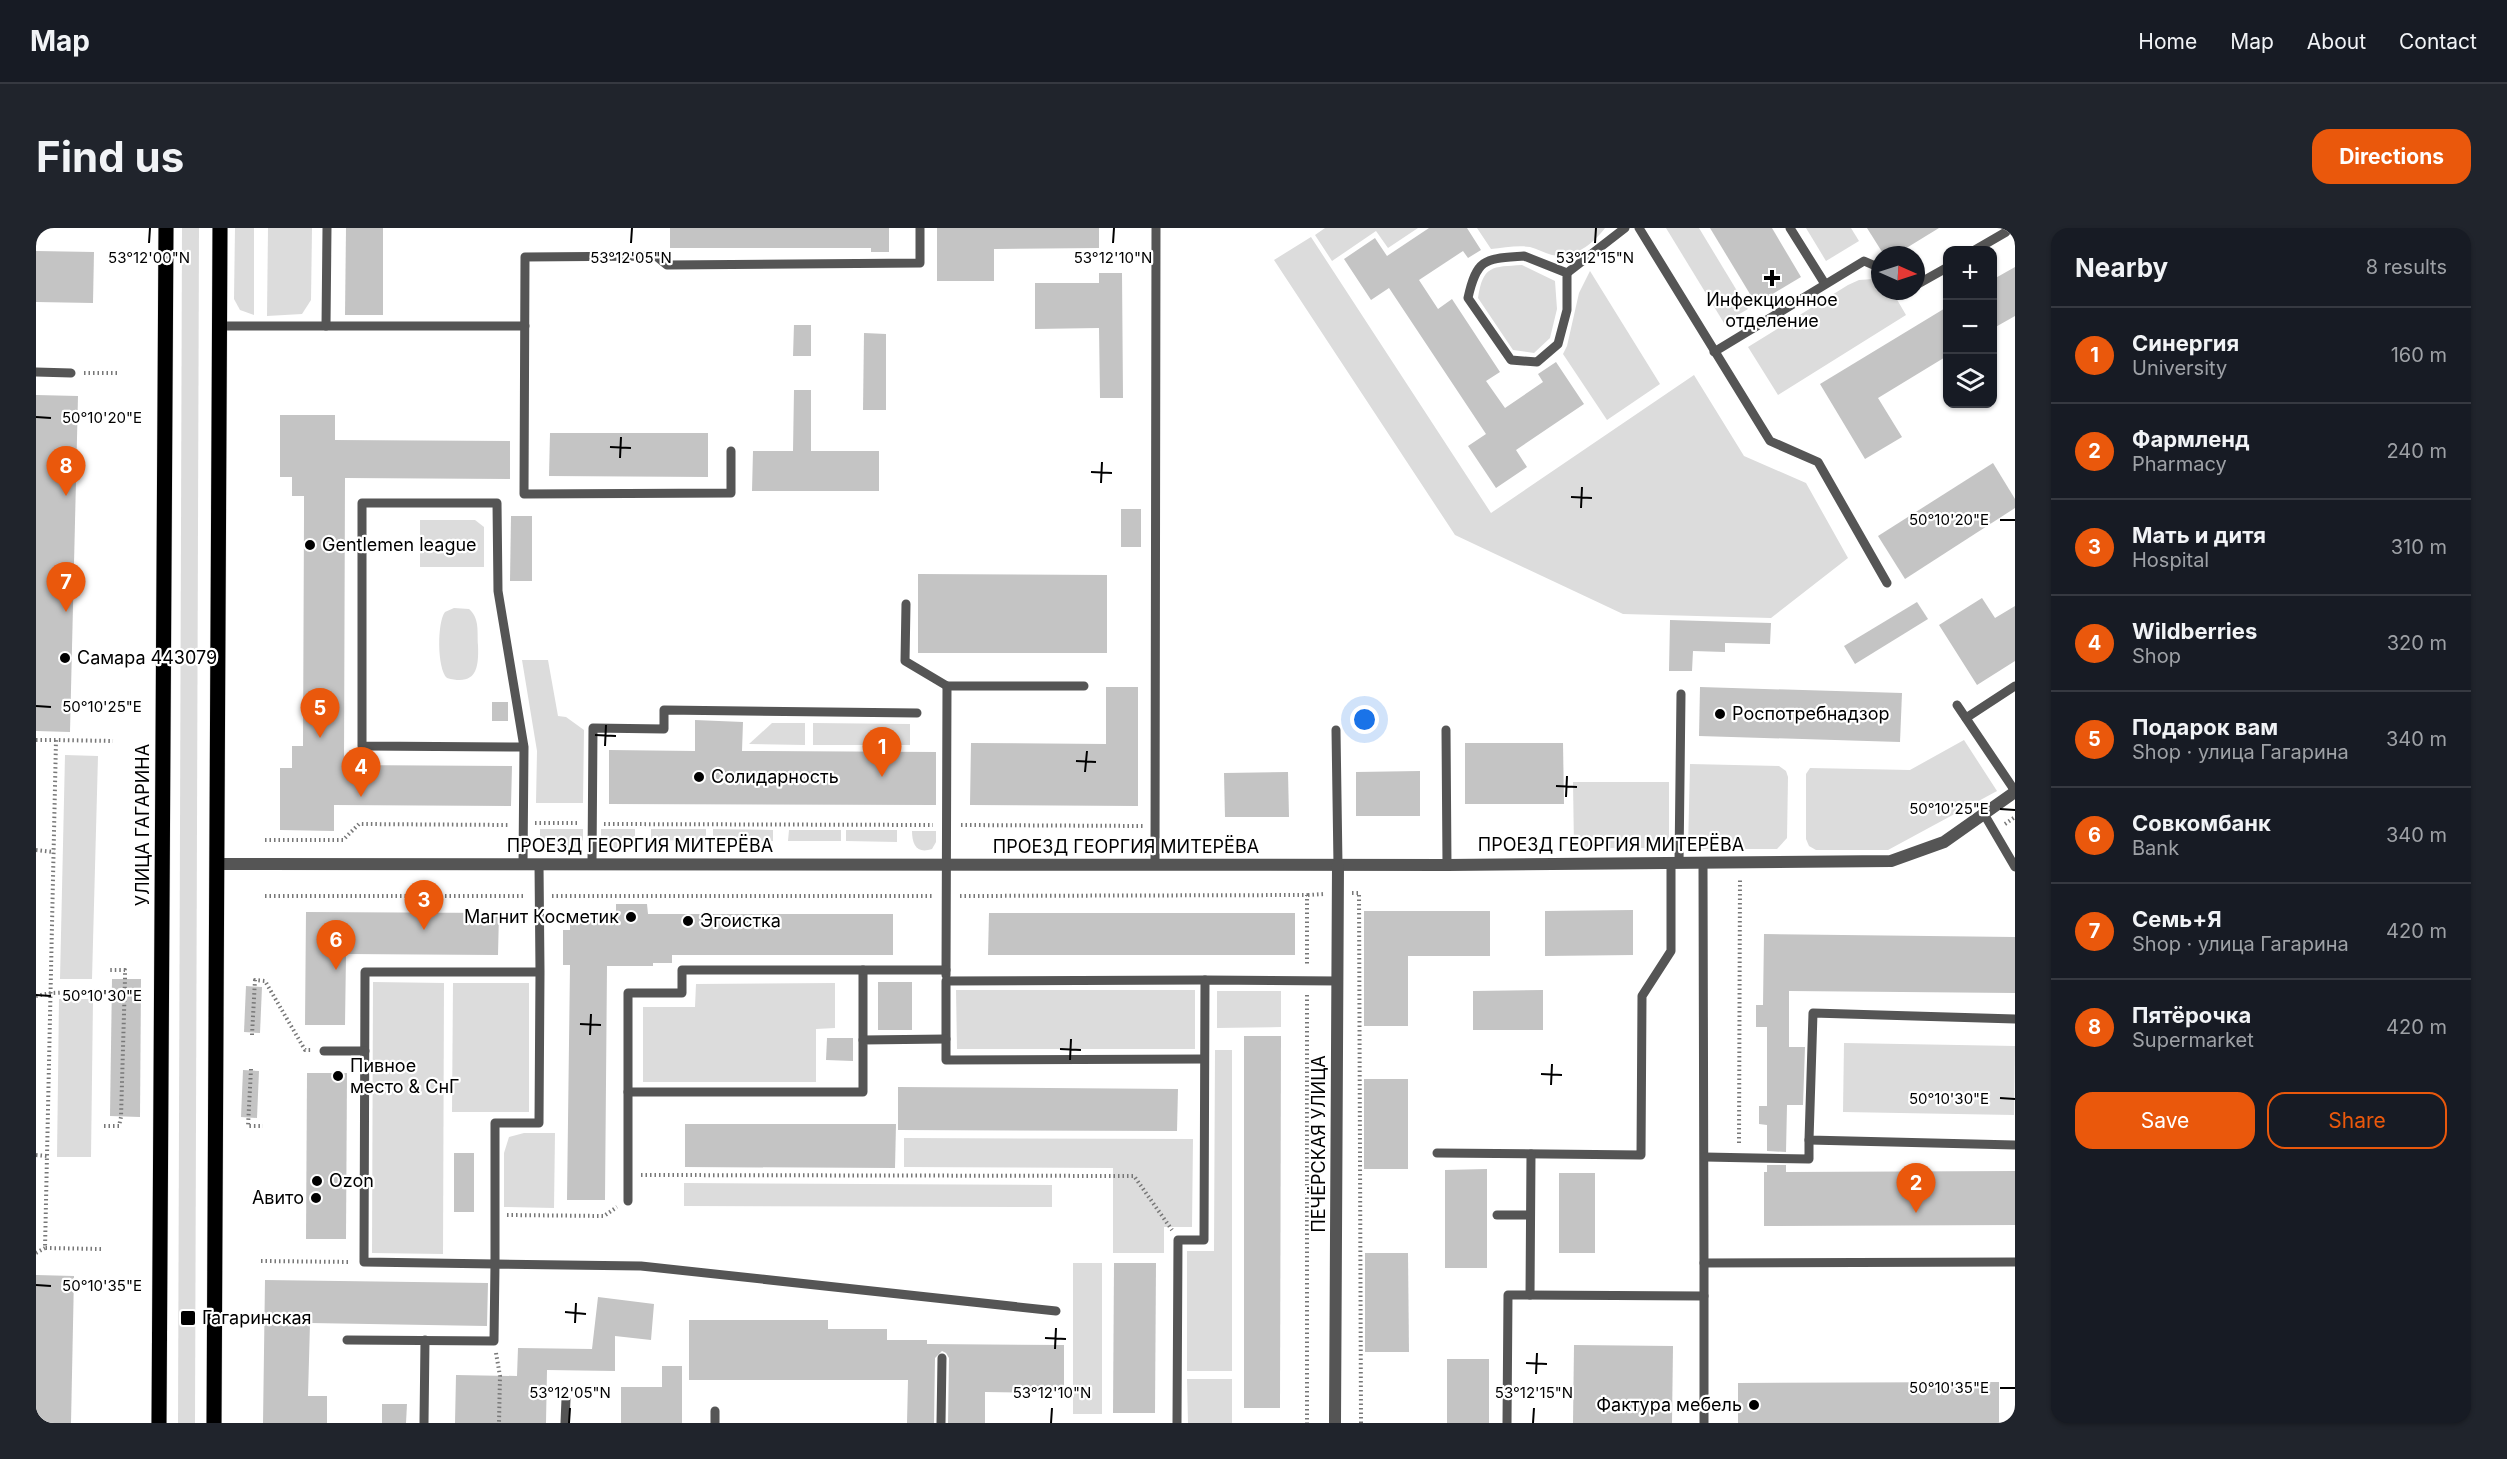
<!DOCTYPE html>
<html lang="en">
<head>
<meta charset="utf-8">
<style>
  :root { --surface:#171b24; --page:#20242c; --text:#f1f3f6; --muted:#9ea1a6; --line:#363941; --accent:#ea580c }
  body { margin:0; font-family:Inter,sans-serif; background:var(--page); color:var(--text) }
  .controls { position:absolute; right:18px; top:18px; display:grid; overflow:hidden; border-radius:12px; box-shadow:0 2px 4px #0004 }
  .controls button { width:54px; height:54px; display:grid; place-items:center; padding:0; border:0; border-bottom:2px solid var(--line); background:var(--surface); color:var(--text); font:30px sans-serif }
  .compass { position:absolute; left:1835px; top:18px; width:54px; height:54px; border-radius:50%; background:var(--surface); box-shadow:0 2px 4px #0004; rotate:93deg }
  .you { position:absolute; left:1329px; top:492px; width:21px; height:21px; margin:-15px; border:4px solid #fff; border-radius:50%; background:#1a73e8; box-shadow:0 0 0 9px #1a73e833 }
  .badge { display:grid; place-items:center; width:39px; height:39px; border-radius:50%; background:var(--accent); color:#fff; font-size:20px; font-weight:700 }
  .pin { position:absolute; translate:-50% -50px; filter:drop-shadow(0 2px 3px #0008) }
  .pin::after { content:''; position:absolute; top:32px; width:21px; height:18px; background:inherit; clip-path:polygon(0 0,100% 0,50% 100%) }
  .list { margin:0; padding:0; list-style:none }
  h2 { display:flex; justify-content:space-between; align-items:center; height:78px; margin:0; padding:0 24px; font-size:26px }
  h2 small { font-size:20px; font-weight:400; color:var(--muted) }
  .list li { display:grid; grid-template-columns:39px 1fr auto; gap:18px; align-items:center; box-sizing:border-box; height:96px; padding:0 24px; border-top:2px solid var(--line) }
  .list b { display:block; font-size:22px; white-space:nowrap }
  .list p { margin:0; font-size:20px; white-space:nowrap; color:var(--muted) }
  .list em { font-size:20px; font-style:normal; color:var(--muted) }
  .actions { display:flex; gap:12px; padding:18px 24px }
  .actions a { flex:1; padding:14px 0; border:2px solid var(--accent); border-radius:18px; text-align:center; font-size:21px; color:var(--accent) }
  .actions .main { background:var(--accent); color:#fff }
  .icon { flex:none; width:33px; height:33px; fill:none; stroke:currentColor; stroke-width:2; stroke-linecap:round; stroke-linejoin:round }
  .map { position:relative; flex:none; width:1979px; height:1195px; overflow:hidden; border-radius:18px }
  header { display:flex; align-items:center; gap:36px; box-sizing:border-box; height:84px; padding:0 30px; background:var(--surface); border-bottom:2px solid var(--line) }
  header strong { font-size:28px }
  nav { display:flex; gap:33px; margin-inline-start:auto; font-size:21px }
  .intro { display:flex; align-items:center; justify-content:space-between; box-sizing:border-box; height:144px; padding:0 36px }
  h1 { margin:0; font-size:42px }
  .button { padding:15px 27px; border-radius:18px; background:var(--accent); color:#fff; font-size:21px; font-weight:700 }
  main { display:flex; gap:36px; padding:0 36px }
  aside { flex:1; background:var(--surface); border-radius:18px; box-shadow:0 2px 4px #0004 }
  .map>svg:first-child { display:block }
</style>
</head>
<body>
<header>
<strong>Map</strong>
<nav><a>Home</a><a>Map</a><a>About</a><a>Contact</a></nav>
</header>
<div class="intro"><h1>Find us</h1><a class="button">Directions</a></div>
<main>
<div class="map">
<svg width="1979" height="1195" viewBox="0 0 1979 1195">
  <rect width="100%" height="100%" fill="#fff"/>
  <g fill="#dcdcdc">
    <polygon points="146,0 163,0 159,1195 142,1195"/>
    <polygon points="199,0 218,0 218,87 204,82 198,71"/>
    <polygon points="232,0 276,0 275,72 266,86 231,88"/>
    <polygon points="1289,0 1382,0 1352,20 1340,3 1296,33 1279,7"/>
    <path d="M1441,0H1569C1557,16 1538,31 1516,27C1509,25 1501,21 1494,19C1482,17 1467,20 1455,21Z"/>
    <polygon points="1630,0 1663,0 1712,81 1688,95"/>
    <polygon points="1770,0 1815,0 1823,13 1790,33"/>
    <polygon points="1275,9 1455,285 1658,147 1708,228 1770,255 1812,330 1735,390 1587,386 1419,307 1238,32"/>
    <path d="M1486,37L1519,53L1521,81L1514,110L1498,125L1477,122L1442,70C1447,37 1456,39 1486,37Z"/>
    <polygon points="1554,43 1624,156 1571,192 1527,126 1531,118 1543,65"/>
    <polygon points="1837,51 1844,53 1844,63 1856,63 1870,87 1742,167 1712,119 1812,57 1823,52"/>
    <polygon points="384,292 439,292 448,299 448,339 384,339"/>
    <path d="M418,380L433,381C444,390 441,405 442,417C443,441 440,458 411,450C401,441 401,394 409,384Z"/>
    <polygon points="486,432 512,432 522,488 530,489 548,502 547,575 500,575 501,523"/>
    <polygon points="736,495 769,495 769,517 713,516"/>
    <polygon points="777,495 874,496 874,517 777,517"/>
    <polygon points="1928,512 1961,563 1852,622 1780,622 1773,618 1770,611 1770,546 1774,540 1874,542"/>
    <polygon points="29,527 62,528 56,751 24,751"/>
    <polygon points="1654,536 1743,538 1750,543 1752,549 1751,610 1741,621 1652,621"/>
    <polygon points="1537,554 1633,554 1633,620 1538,620"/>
    <path d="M504,601H547V612C533,626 518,623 504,611Z"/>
    <path d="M565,601H599V612C590,621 584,622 571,620L565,612Z"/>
    <polygon points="615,601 670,601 670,613 615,612"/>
    <polygon points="677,601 737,602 737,613 677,613"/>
    <polygon points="753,602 805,602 805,613 752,613"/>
    <polygon points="810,602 861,602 861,614 810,613"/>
    <path d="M876,603H900V614L896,621C881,626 876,617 876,603Z"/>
    <polygon points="337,754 408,755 407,1026 336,1025"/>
    <polygon points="417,755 493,755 493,884 416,884"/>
    <polygon points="799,755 799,800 780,801 780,854 607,854 607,779 659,779 660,756"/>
    <polygon points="920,762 1159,762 1159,821 921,821"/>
    <polygon points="1181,763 1245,763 1245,799 1181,800"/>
    <polygon points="23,771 57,771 55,929 21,929"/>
    <polygon points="1808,815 1979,818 1978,887 1807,884"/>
    <polygon points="1179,822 1196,822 1196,1143 1151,1143 1151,1023 1178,1023"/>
    <polygon points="488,905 519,905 518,980 468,979 468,925 473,909"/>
    <polygon points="868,910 1157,911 1156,999 1128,999 1128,1025 1077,1025 1077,940 868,939"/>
    <polygon points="648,955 1016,957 1016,979 648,978"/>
    <rect x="1037" y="1035" width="29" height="151"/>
    <polygon points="1151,1151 1196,1151 1196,1195 1152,1195"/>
  </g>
  <g fill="#c4c4c4">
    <polygon points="310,0 347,0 347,87 309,87"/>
    <polygon points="634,0 853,0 853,24 835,24 835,20 634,20"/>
    <polygon points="901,0 1063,0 1063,20 958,21 958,53 901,53"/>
    <polygon points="1393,0 1431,0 1445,22 1432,30 1427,23 1383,52 1402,81 1416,71 1464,144 1450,153 1469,180 1507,154 1502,146 1520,134 1548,176 1480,222 1491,239 1460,260 1432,218 1450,206 1353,60 1335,72 1308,31 1339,10 1351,28"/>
    <polygon points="1674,0 1736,0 1765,49 1720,76"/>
    <polygon points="1831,0 1903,0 1859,27 1848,27"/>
    <polygon points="0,23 58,24 57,75 0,74"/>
    <polygon points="1979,39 1979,88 1956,101 1956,52"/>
    <polygon points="1063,45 1086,45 1087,170 1064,170 1063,100 999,101 999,55 1063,55"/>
    <polygon points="1911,79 1911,128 1842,170 1866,209 1829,231 1784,156"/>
    <polygon points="758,97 775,97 775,128 757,128"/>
    <polygon points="828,105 850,106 850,182 827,182"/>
    <polygon points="758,162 775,162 775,223 843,223 843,263 716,263 717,223 757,223"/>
    <polygon points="0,167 42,168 34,504 0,503"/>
    <polygon points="244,187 299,187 299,212 474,213 474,251 309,250 308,537 476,538 475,578 298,577 298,603 244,602 244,540 256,540 256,518 267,518 268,288 268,268 256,268 256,249 244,249"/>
    <polygon points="514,205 672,205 672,249 513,248"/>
    <polygon points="1957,235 1979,271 1979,280 1869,351 1842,308"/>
    <rect x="1085" y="281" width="20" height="38"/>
    <polygon points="475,288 496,288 496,353 474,353"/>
    <polygon points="882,346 1071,347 1071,425 882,425"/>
    <polygon points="1946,370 1959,390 1979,378 1979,433 1941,457 1903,397"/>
    <polygon points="1881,374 1892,391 1819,436 1808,418"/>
    <polygon points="1634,392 1735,395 1734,416 1689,415 1689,424 1657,423 1656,443 1633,443"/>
    <polygon points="1070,459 1102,459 1102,578 934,577 935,515 1070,516"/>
    <polygon points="1664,459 1866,465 1864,514 1663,508"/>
    <rect x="456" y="474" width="16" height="19"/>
    <polygon points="659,492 707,494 706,523 900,524 900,577 573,576 573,522 659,523"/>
    <polygon points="1429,515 1527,515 1528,576 1429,576"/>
    <polygon points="1384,543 1384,588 1320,588 1320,544"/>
    <polygon points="1252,544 1253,589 1189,589 1188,545"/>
    <polygon points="580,676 611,676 612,686 857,686 857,727 636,727 636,735 617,735 617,738 571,738 569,972 531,972 534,737 527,737 527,702 534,702 534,686 580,687"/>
    <polygon points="1597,682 1597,727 1509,728 1509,683"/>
    <polygon points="1328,683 1454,683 1454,728 1372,728 1372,798 1328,798"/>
    <polygon points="270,684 463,685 462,727 310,726 309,797 269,797"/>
    <polygon points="953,685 1259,685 1259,727 952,727"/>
    <polygon points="1728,706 1979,709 1979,765 1753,763 1753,819 1769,819 1767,877 1751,877 1750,924 1731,923 1731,897 1723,896 1723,878 1731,878 1731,799 1720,799 1720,777 1727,777"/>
    <polygon points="76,751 105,751 104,889 74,888"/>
    <rect x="842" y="754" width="34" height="48"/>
    <polygon points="210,758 226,759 224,805 208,804"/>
    <polygon points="1507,762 1507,802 1437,802 1437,763"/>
    <polygon points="1208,808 1245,808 1244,1180 1208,1180"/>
    <polygon points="791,810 817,810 817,833 790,832"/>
    <polygon points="207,842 223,843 221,890 205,889"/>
    <polygon points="271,845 311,845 310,1011 270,1011"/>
    <rect x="1328" y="851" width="44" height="90"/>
    <polygon points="862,859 1142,861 1141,903 862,902"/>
    <polygon points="649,896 860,896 859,940 649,939"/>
    <rect x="418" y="925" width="20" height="59"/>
    <polygon points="1731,937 1750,937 1750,944 1979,943 1979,997 1728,998 1728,944 1731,944"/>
    <polygon points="1451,941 1451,1040 1409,1040 1409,942"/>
    <rect x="1523" y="945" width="36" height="80"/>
    <polygon points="1329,1025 1372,1025 1373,1124 1329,1124"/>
    <polygon points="1078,1035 1120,1035 1119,1185 1077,1185"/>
    <polygon points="0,1047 38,1048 35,1195 0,1195"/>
    <polygon points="229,1052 452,1055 451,1098 274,1095 272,1168 291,1168 291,1195 227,1195"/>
    <polygon points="562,1069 618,1076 615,1112 579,1108 579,1143 511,1142 510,1195 419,1195 420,1147 481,1148 482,1120 556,1121"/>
    <polygon points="653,1092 792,1092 792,1101 851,1101 851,1112 891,1112 891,1116 1028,1117 1028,1165 949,1164 949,1195 912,1195 913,1130 910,1125 906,1123 899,1130 898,1195 871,1195 872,1152 653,1152"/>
    <polygon points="1538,1117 1637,1118 1636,1195 1537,1195"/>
    <rect x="1411" y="1131" width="42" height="64"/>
    <polygon points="626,1138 646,1138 646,1195 585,1195 585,1159 626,1159"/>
    <polygon points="1963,1154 1963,1195 1702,1195 1702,1155"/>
    <polygon points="346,1176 371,1176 370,1195 346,1195"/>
  </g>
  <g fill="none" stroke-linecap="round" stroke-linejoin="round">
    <defs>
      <g id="primary">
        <polyline points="123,1195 130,0"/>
        <polyline points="178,1195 184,0"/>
      </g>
    </defs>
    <use href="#primary" stroke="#dbdbdb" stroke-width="16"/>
    <g stroke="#777" stroke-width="4" stroke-dasharray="1.5 3" stroke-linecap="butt">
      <polyline points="48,145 84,145"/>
      <polyline points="0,512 20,512"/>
      <polyline points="499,595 543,595"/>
      <polyline points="568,596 897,597"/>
      <polyline points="1969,596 1979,589"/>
      <polyline points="925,597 1107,598"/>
      <polyline points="229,612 307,612 323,596 474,597"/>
      <polyline points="0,622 18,624"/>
      <polyline points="1316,665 1323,665 1325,1195"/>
      <polyline points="1272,667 1288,666"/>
      <polyline points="229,668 490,668"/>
      <polyline points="516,668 898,668"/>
      <polyline points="924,668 1271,667 1271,738"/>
      <polyline points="1271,767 1271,1195"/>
      <polyline points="0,768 15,765 71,763"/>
      <polyline points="216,807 219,752 229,753 269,822 276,822"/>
      <polyline points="215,841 212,898 227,898"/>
      <polyline points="68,898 83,898 85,889 89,751 89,742 72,742"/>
      <polyline points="1703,915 1704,650"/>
      <polyline points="0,927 11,928"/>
      <polyline points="605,947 1098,948 1136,1002"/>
      <polyline points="471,987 568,988 581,979"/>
      <polyline points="65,1021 9,1020 20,512 77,513"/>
      <polyline points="0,1025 9,1020"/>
      <polyline points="225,1033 315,1034"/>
      <polyline points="460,1125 464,1148 463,1195"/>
    </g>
    <g stroke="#555" stroke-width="9">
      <polyline points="1603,0 1734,213 1782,234 1851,355"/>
      <polyline points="1754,0 1789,56"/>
      <polyline points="1939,22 1970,4 1970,0"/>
      <path d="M1488,28L1531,45V82L1522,116L1501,134L1475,132L1432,70C1441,29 1450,31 1488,28Z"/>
      <polyline points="1531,45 1589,0"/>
      <polyline points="1880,57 1912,39"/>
      <polyline points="183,98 489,98"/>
      <polyline points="290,98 291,0"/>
      <polyline points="1678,124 1828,33 1844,40"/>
      <polyline points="0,144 35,145"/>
      <polyline points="695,223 695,265 488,266 489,29 620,28 631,37 884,35 884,0"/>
      <polyline points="870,376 869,433 911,458"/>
      <polyline points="1921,477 1979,563"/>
      <polyline points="1930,490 1979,458"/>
      <polyline points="1300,502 1302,637"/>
      <polyline points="1410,502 1411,637"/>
      <polyline points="1948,586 1979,639"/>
      <polyline points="1643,635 1645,466"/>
      <polyline points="1667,635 1668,1035 1979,1034"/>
      <polyline points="487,636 488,519 462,363 461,275 326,275 326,518 488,519"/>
      <polyline points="503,636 504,744 329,744 328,1034 459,1036 459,895 503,895 504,744"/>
      <polyline points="556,636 557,500 628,501 628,482 881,485"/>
      <polyline points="1119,637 1120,0"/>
      <polyline points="910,747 911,458 1048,458"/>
      <polyline points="1979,791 1777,785 1773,912 1979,917"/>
      <polyline points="827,812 827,742"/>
      <polyline points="288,823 329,823"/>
      <polyline points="1168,831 910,832 910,753 1169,752"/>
      <polyline points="592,864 827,864 827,812 910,811"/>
      <polyline points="1401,925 1605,927 1606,768 1635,723 1635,635"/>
      <polyline points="1669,929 1773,931 1773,912"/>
      <polyline points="592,973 592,765 646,765 646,742 910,742"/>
      <polyline points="1461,987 1494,987"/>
      <polyline points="1494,1067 1495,926"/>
      <polyline points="311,1112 458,1113 459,1036 605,1038 1020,1083"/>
      <polyline points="388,1195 389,1112"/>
      <polyline points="529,1195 530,1171"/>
      <polyline points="679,1195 679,1183"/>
      <polyline points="905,1195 906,1130"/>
      <polyline points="1141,1195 1142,1012 1168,1012 1169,752 1302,753"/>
      <polyline points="1471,1195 1472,1067 1668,1068"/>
      <polyline points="1668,1195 1668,1035"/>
    </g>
    <g stroke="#555" stroke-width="12">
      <polyline points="181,636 1411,637 1855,633 1908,614 1979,564"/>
      <polyline points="1299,1195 1302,637"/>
    </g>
    <use href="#primary" stroke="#000" stroke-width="15"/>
  </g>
  <path fill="none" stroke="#000" stroke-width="2" d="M113,15L114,0M595,15L596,0M1077,15L1078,0M1559,15L1560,0M0,189L15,190M574,219L595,220M584,230L585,209M1055,244L1076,245M1065,255L1066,234M1535,269L1556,270M1545,280L1546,259M1964,292H1979M0,478L15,479M559,507L580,508M569,518L570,497M1040,533L1060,534M1049,544L1051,523M1520,558L1541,559M1530,569L1531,548M1964,581L1979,582M0,767L15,768M544,796L565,797M554,807L555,786M1024,821L1045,822M1034,832L1035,811M1505,846L1526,847M1515,857L1516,836M1964,870L1979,871M0,1057L15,1058M529,1084L550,1086M539,1095L540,1075M1009,1110L1030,1111M1019,1121L1020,1100M1490,1135L1511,1136M1500,1146L1501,1125M1964,1160H1979M533,1195L534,1180M1015,1195L1016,1180M1497,1195L1498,1180"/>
  <g fill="#000" stroke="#fff" stroke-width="2">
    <path d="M1733 41h6v6h6v6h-6v6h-6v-6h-6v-6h6z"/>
    <circle cx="274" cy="317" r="6"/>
    <circle cx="29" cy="430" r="6"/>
    <circle cx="1684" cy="486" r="6"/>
    <circle cx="663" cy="549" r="6"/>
    <circle cx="595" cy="689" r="6"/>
    <circle cx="652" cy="693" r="6"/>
    <circle cx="302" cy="848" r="6"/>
    <circle cx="281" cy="953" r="6"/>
    <circle cx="280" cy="970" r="6"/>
    <rect x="144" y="1082" width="16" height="16" rx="3"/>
    <circle cx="1718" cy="1177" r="6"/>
  </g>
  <g text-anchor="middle" stroke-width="4.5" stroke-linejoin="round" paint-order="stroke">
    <g font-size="18" fill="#000" stroke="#fff" text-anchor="start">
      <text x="1736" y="78" text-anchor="middle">Инфекционное<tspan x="1736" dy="21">отделение</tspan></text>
      <text x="286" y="323">Gentlemen league</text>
      <text x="41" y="436">Самара 443079</text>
      <text x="1696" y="492">Роспотребнадзор</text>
      <text x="675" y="555">Солидарность</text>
      <text x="583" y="695" text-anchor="end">Магнит Косметик</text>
      <text x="664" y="699">Эгоистка</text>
      <text x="314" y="844">Пивное<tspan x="314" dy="21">место &amp; СнГ</tspan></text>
      <text x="293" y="959">Ozon</text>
      <text x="268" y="976" text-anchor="end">Авито</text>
      <text x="166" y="1096">Гагаринская</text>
      <text x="1706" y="1183" text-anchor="end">Фактура мебель</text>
    </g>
    <g font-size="18" fill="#000" stroke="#fff">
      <text transform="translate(107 597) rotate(-90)" y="6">УЛИЦА ГАГАРИНА</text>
      <text x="1575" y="623">ПРОЕЗД ГЕОРГИЯ МИТЕРЁВА</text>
      <text x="604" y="624">ПРОЕЗД ГЕОРГИЯ МИТЕРЁВА</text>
      <text x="1090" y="625">ПРОЕЗД ГЕОРГИЯ МИТЕРЁВА</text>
      <text transform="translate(1283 916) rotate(-90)" y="6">ПЕЧЁРСКАЯ УЛИЦА</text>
    </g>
  </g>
  <g font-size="15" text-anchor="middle" fill="#000" stroke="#fff" stroke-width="4.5" stroke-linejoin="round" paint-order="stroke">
    <text x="113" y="35">53°12'00"N</text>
    <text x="595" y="35">53°12'05"N</text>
    <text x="1077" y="35">53°12'10"N</text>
    <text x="1559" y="35">53°12'15"N</text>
    <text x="66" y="195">50°10'20"E</text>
    <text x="1913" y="297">50°10'20"E</text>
    <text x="66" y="484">50°10'25"E</text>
    <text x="1913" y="586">50°10'25"E</text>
    <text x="66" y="773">50°10'30"E</text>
    <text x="1913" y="876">50°10'30"E</text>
    <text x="66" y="1063">50°10'35"E</text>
    <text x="1913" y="1165">50°10'35"E</text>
    <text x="534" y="1170">53°12'05"N</text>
    <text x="1016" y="1170">53°12'10"N</text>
    <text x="1498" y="1170">53°12'15"N</text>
  </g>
</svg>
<div class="controls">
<button>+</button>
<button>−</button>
<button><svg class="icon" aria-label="layers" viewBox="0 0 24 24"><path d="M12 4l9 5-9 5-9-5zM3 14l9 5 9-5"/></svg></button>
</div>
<svg class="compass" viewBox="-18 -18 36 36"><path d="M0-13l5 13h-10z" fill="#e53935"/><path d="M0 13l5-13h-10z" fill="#9ea1a6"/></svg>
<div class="you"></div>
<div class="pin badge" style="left:846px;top:549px">1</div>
<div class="pin badge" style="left:1880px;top:985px">2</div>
<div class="pin badge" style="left:388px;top:702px">3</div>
<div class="pin badge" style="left:325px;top:569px">4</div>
<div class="pin badge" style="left:284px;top:510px">5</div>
<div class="pin badge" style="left:300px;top:742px">6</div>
<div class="pin badge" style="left:30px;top:384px">7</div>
<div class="pin badge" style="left:30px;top:268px">8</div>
</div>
<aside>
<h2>Nearby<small>8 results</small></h2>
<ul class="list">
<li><span class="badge">1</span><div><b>Синергия</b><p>University</p></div><em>160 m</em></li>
<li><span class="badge">2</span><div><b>Фармленд</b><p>Pharmacy</p></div><em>240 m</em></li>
<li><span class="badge">3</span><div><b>Мать и дитя</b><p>Hospital</p></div><em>310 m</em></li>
<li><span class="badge">4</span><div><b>Wildberries</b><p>Shop</p></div><em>320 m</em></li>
<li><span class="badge">5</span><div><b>Подарок вам</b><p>Shop · улица Гагарина</p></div><em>340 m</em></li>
<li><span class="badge">6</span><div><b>Совкомбанк</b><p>Bank</p></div><em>340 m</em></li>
<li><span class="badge">7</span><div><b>Семь+Я</b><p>Shop · улица Гагарина</p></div><em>420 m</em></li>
<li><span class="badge">8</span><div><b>Пятёрочка</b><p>Supermarket</p></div><em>420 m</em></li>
</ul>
<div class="actions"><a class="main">Save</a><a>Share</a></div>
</aside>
</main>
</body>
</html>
